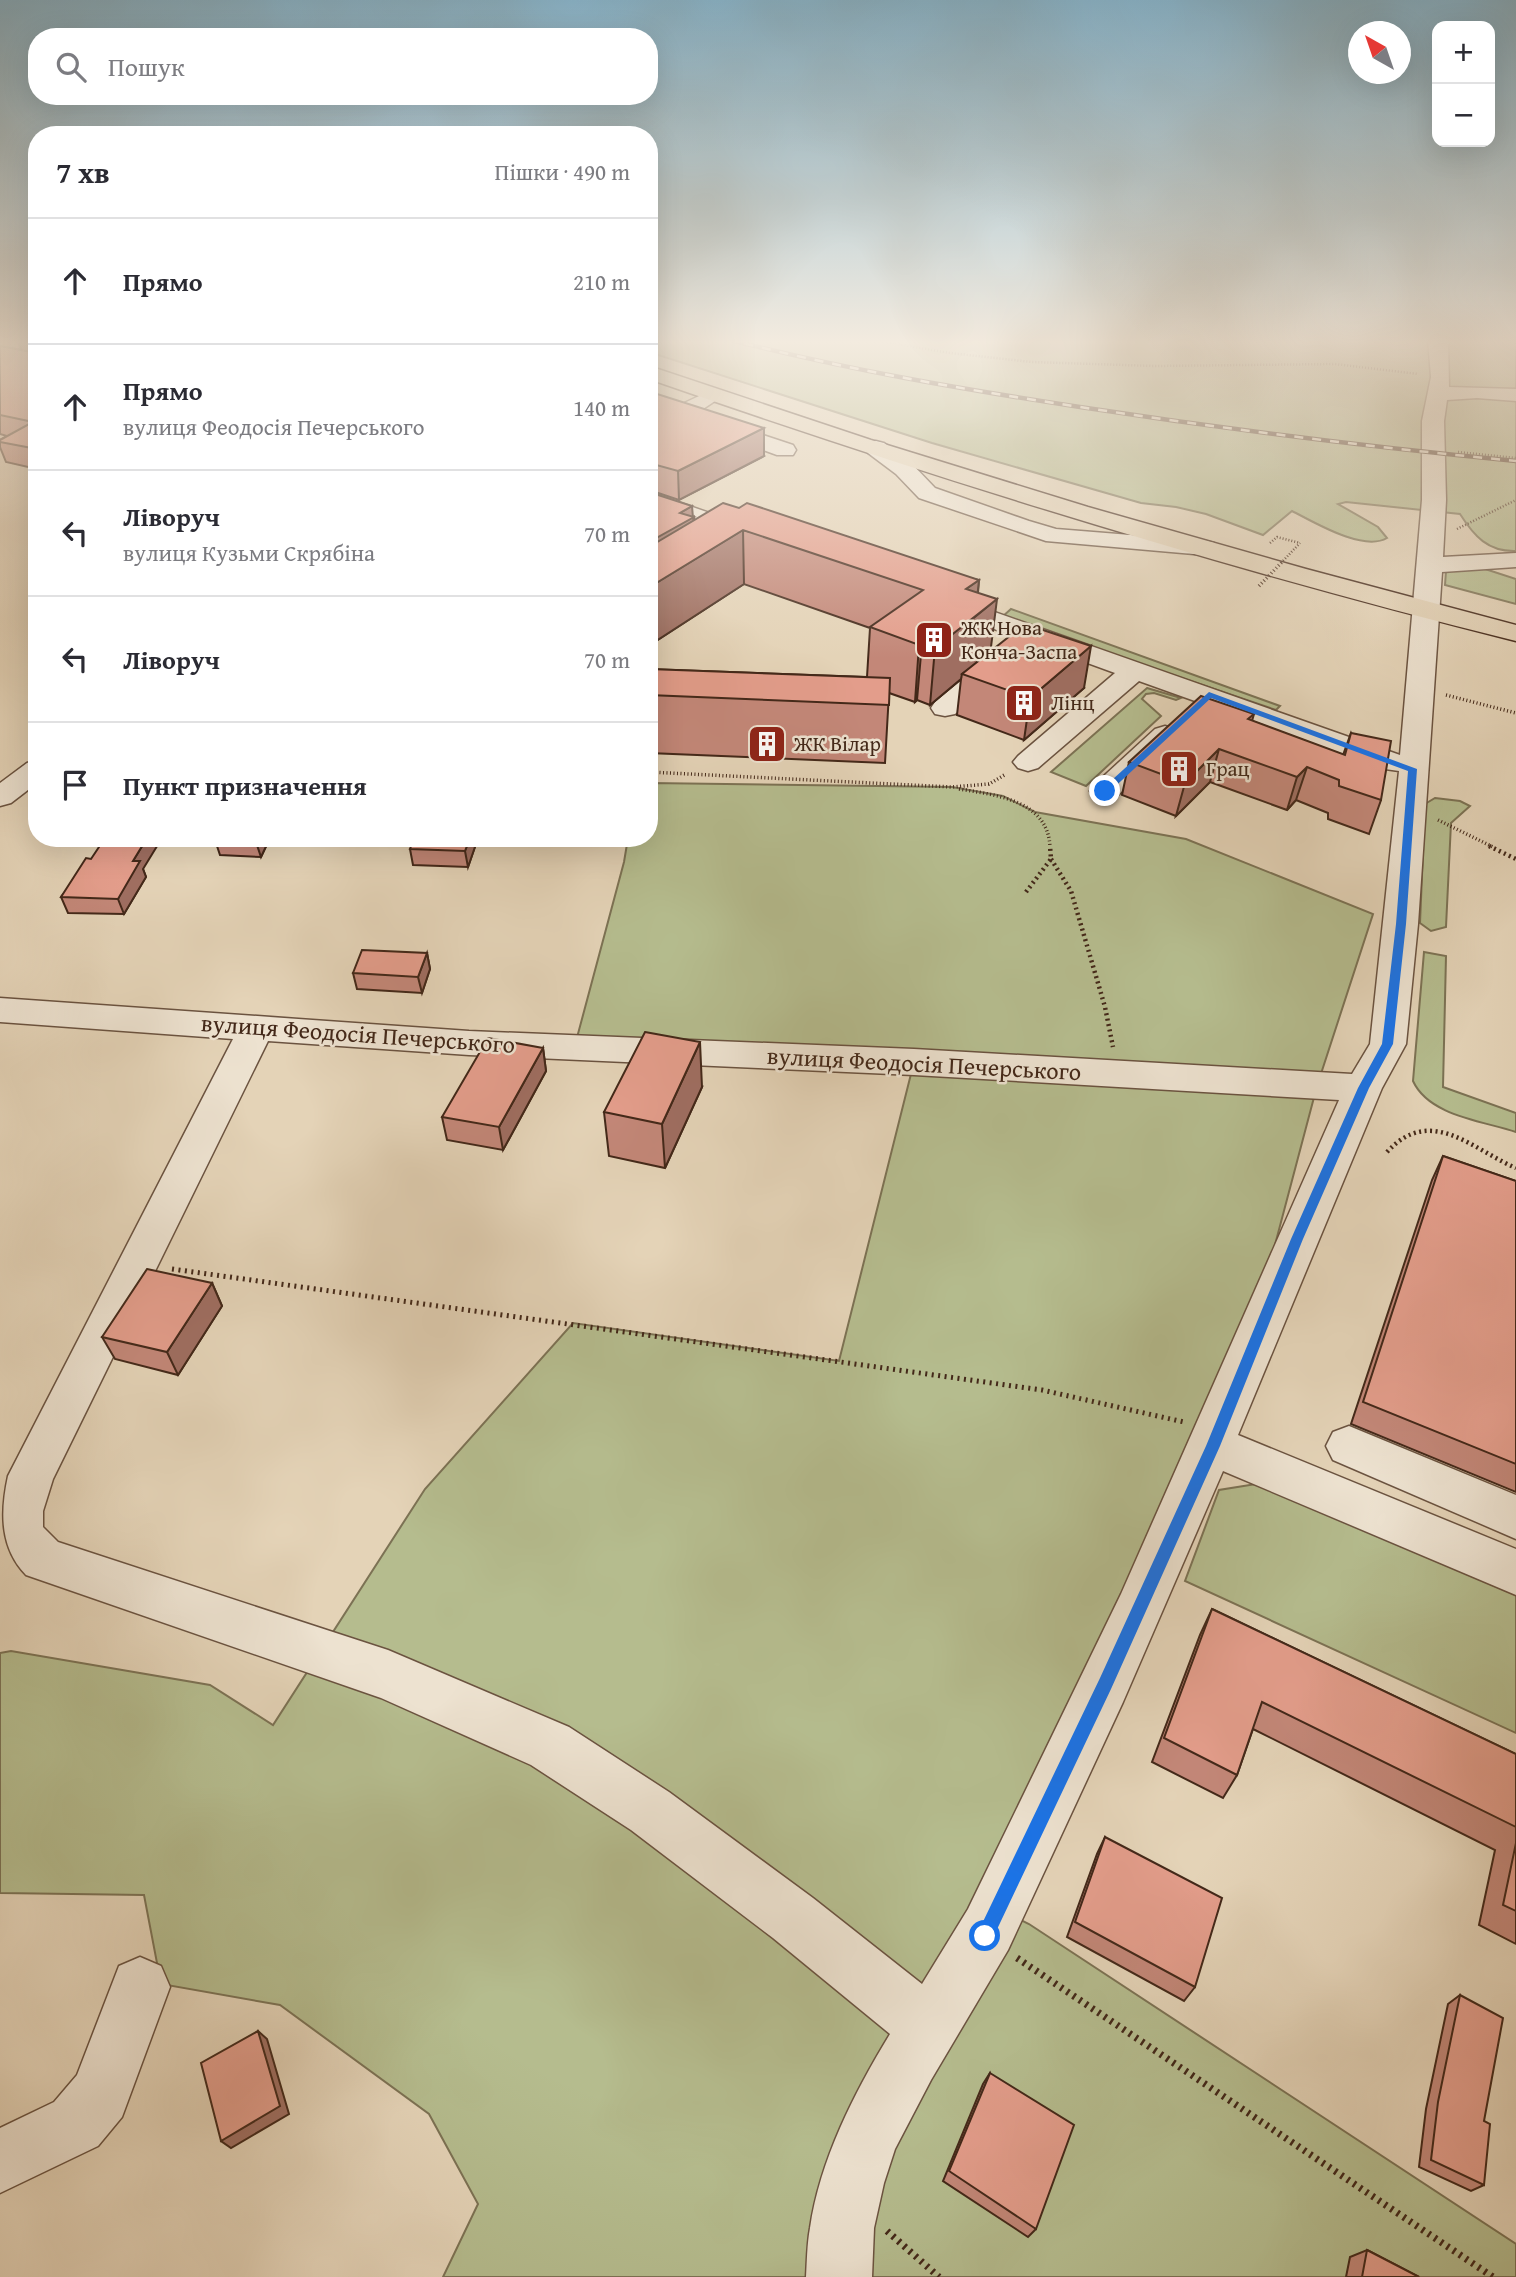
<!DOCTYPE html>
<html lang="uk">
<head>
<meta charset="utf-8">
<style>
  :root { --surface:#fff; --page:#f2f2f3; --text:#2b2b33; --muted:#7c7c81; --line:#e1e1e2 }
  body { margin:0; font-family:"Gentium Book Plus",serif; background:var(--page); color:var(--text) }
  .controls { position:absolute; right:21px; top:21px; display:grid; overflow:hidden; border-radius:14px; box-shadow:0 7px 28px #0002 }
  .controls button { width:63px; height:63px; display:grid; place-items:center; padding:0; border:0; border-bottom:2px solid var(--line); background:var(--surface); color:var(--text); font:35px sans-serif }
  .compass { position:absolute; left:1348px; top:21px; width:63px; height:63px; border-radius:50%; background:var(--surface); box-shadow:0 7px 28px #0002; rotate:320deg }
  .stop { position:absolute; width:21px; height:21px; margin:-16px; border:5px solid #1a73e8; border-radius:50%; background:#fff }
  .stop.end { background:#1a73e8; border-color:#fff; box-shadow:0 2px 7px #0008 }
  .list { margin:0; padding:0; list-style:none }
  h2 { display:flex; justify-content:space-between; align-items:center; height:91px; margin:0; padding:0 28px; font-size:30px }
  h2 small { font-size:23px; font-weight:400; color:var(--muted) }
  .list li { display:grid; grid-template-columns:46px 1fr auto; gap:21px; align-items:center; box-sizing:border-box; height:126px; padding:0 28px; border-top:2px solid var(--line) }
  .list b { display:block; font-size:26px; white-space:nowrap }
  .list p { margin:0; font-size:23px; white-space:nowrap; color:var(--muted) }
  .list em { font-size:23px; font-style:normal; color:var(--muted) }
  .icon { flex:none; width:38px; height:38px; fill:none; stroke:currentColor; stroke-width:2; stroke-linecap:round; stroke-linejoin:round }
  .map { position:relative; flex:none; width:1516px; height:2277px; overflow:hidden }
  .search { position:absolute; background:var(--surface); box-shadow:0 7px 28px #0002; left:28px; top:28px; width:630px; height:77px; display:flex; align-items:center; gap:18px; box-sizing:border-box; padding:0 24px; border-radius:28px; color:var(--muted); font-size:26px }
  .panel { position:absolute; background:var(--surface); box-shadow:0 7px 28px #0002; left:28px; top:126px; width:630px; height:721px; border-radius:28px }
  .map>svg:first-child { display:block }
</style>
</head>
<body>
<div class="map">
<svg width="1516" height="2277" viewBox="0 0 1516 2277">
  <rect width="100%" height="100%" fill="#e4d3b7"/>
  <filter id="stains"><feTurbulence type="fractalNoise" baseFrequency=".00286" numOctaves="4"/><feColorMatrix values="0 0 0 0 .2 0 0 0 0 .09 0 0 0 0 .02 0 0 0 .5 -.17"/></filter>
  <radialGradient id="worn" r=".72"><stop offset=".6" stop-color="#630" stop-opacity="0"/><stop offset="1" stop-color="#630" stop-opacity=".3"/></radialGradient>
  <g fill="#b5bc8e" stroke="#7c7254" stroke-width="2">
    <path d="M649,339H1516V551C1488,552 1474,536 1460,514L1346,502L1338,504L1378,527L1387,538C1363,552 1314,522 1292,511L1263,535L1206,514L1176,507L1141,503L932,443L649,352Z"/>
    <polygon points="1482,568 1516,579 1516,604 1445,585 1446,571"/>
    <polygon points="1011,609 1280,706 1276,710 1002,617"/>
    <polygon points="1147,688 1181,698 1176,700 1154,693 1146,694 1142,699 1161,716 1086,786 1051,772"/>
    <polygon points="649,783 952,787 1003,796 1035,812 1186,839 1373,914 1317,1086 1236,1392 996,1908 1029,1924 1516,2244 1516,2277 443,2277 478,2204 429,2114 280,2005 161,1984 144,1895 0,1893 0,1653 11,1651 210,1685 273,1725 425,1489 573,1323 839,1361 914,1062 575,1045 624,862 628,838 649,838"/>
    <polygon points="1435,798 1460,801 1470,806 1451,823 1446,927 1431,931 1420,923 1425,804"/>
    <path d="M1424,952L1446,956L1443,1087L1516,1113V1132C1483,1121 1429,1116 1413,1081Z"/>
    <polygon points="1256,1484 1516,1595 1516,1733 1185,1581 1219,1490"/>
  </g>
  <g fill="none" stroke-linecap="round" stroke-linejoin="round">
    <defs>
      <g id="minor">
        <path d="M1428,339H1448L1449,387L1516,389V401L1477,398L1447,400L1444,421L1446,500L1443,557L1516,553V567L1442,572L1418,924L1406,1044L1382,1088L1238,1435L1516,1549V1595L1223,1471L1123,1702L1008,1950L931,2080L895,2149L884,2183L874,2228L872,2277H806C807,2261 807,2244 810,2228C820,2160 854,2093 890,2034L773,1938L631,1830L531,1765L381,1698L26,1575C0,1548 0,1513 8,1476L233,1039L0,1022V998L469,1031L914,1049L1352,1074L1370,1044L1399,771L1385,769L1139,681L1038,768L1028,771L1018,768L1013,762L1018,756L1115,673L934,607L930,602L934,597L943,594L952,597L1400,755L1422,500V421L1431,377ZM268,1041L469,1055L914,1075L1339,1100L1121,1594L968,1909L922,1984L813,1898L669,1792L569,1727L388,1650L58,1542L43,1527V1511L53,1479Z"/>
        <polygon points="714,389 721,391 724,395 697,413 793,445 796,450 793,455 777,455 680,420 676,416 680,405"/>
        <polygon points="876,441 884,443 912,464 935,488 1029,521 1056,529 1205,541 1214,543 1217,548 1214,553 1205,555 1046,541 919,498 896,474 868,453 865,448 868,443"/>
        <polygon points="649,492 756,529 760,534 756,539 748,541 649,507"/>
        <polygon points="1001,654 1011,656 1014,662 1011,668 955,714 945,716 935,714 931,708 935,702 991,656"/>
        <polygon points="1165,726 1175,729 1179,735 1175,741 1116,797 1105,800 1094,797 1090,791 1094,785 1155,729"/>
        <polygon points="37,760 37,783 11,803 0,806 0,783 27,763"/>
        <polygon points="1349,1426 1516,1495 1516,1539 1333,1460 1326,1446 1333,1432"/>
        <polygon points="140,1957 161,1966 170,1987 122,2117 98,2146 0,2193 0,2128 54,2102 77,2075 119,1966"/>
      </g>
      <path id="major" d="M649,366L871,440L1088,507L1306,569L1516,625V641C1223,568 934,478 649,379Z"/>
    </defs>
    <use href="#minor" stroke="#6b5340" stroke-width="3"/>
    <use href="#major" stroke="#432819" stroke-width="3"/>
    <g stroke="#432819" stroke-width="2.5" stroke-dasharray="1 2" stroke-linecap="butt">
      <polyline points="869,339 950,353 1032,362 1155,366 1335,364 1418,374"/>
      <polyline points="1458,452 1516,458"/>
      <polyline points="1457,529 1516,500"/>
      <polyline points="1270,543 1277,537 1300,543"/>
    </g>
    <g stroke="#432819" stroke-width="3.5" stroke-dasharray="1 2.5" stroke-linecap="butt">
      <polyline points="1446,695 1516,713"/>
      <polyline points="649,772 952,787 989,784 1006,774"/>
      <path d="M959,789C996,795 1048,800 1050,847"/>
      <polyline points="1438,820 1493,847"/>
    </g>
    <g stroke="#432819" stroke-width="4.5" stroke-dasharray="2 3.5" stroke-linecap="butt">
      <polyline points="1489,846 1516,859"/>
      <polyline points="1051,859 1071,891 1105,1007 1113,1047"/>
      <polyline points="1026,892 1051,859 1050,846"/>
      <path d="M1387,1152C1431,1104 1473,1150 1516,1168"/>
    </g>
    <polyline stroke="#432819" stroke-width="5" stroke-dasharray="2 4.5" stroke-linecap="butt" points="172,1269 1042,1390 1184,1422"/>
    <g stroke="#432819" stroke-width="7" stroke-dasharray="2.5 5" stroke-linecap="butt">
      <polyline points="1017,1958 1493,2277"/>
      <polyline points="887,2231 939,2277"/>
    </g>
    <use href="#minor" fill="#ede2d0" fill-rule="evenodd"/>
    <use href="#major" fill="#e4d3b7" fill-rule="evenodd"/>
    <defs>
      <path id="rail" d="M727,339C843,369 961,389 1080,407C1225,429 1370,447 1516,461"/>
    </defs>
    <use href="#rail" stroke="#432819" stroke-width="4.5"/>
    <use href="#rail" stroke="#ede2d0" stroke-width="2.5" stroke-dasharray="9" stroke-linecap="butt"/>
    <polyline stroke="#432819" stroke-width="2.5" stroke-dasharray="1 2" stroke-linecap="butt" points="1281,563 1300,543"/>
    <polyline stroke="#432819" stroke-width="3.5" stroke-dasharray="1 2.5" stroke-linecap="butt" points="1259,586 1283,561"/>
  </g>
  <g fill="#c38778" stroke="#432819" stroke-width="2">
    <polygon points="17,339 37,339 37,469 6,462 0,447 0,440 7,436 0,434 0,346 21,350"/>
    <polygon points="649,392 764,456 679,500 655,492 655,494 694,517 694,520 979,580 978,593 990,651 1084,688 1024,740 957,715 961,679 930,705 917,700 915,702 889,693 885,763 649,753 649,669 867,677 870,628 744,584 656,641 649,638"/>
    <polygon points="1254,714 1252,721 1343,755 1351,733 1381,800 1369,834 1328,819 1328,813 1296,800 1287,810 1210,782 1176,816 1122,795 1129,762"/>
    <polygon points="270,838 261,857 220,855 215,840"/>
    <polygon points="477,841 468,867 413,865 410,849"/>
    <polygon points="91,859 143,869 146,877 124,914 68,913 61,897"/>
    <polygon points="427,953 430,969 422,993 357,989 353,973"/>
    <polygon points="543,1048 546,1071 503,1150 447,1140 442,1117"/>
    <polygon points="702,1087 665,1168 609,1156 604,1112"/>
    <polygon points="1443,1156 1516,1181 1516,1492 1351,1424 1432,1180"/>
    <polygon points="212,1283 222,1306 178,1375 115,1359 102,1337"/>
    <polygon points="1212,1609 1516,1754 1516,1944 1479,1925 1495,1850 1253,1729 1237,1775 1223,1798 1152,1762 1200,1635"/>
    <polygon points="1105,1837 1195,1987 1184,2001 1067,1937 1097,1854"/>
    <polygon points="1460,1995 1484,2121 1484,2185 1471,2191 1419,2167 1426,2109 1448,2004"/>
    <polygon points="990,2073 1036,2229 1028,2237 943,2181 983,2084"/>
    <polygon points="1367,2250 1419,2277 1346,2277 1350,2257"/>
  </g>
  <g fill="#9f6e61" stroke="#432819" stroke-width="2">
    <polygon points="764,428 764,456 679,500 678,471"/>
    <polygon points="654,483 656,512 649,515 649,486"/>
    <polygon points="692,506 693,518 694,517 695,547 649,573 649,542 680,513"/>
    <polygon points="743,530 744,584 656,641 653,585"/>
    <polygon points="979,580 975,617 997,599 990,655 962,674 961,679 930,705 935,648 966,589"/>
    <polygon points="922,643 917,700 915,702 919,645"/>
    <polygon points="1091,646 1084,688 1024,740 1030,698"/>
    <polygon points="1219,749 1210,782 1176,816 1185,783"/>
    <polygon points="1307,767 1296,800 1287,810 1297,777"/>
    <polygon points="147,838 162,838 143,869 146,877 124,914 118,899 133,861"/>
    <polygon points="258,838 270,838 261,857 256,842"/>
    <polygon points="470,838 477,838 477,841 468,867 465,851"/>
    <polygon points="427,953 430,969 422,993 418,977"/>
    <polygon points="700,1042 702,1087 665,1168 662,1124"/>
    <polygon points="543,1048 546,1071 503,1150 499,1127"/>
    <polygon points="212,1283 222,1306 178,1375 167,1352"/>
    <polygon points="258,2031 267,2039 289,2114 231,2148 221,2141"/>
  </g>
  <g fill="#e39d8b" stroke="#432819" stroke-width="2">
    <polygon points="32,339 37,339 37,449 0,442 0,440 33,422 0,415 0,346 32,352"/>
    <polygon points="649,392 651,392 764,428 678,471 649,463"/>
    <polygon points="649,492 692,506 680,513 694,517 649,542"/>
    <polygon points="723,503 739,508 747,503 979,580 966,589 997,599 935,648 922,643 919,645 870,627 923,590 743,530 653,585 649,584 649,547"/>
    <polygon points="1025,624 1091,646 1030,698 962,674"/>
    <polygon points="649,669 890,678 889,705 649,695"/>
    <polygon points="1201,696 1254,714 1248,719 1345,755 1351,733 1391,741 1381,800 1339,786 1339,780 1307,767 1297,777 1219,749 1185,783 1129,762"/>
    <polygon points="105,838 147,838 133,861 140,861 118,899 61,897 86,858 91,859"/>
    <polygon points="216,838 258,838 256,842 215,840"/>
    <polygon points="414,838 470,838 465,851 410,849"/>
    <polygon points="362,950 427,953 418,977 353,973"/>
    <polygon points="645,1032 700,1042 662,1124 604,1112"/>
    <polygon points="488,1038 543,1048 499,1127 442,1117"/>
    <polygon points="1443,1156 1516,1181 1516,1464 1363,1402"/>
    <polygon points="147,1269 212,1283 167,1352 102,1337"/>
    <polygon points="1212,1609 1516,1754 1516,1827 1262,1702 1237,1775 1164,1738"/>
    <polygon points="1105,1837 1222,1898 1195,1987 1075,1922"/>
    <polygon points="1516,1843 1516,1911 1503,1905"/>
    <polygon points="1460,1995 1503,2018 1484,2121 1490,2124 1484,2185 1431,2160 1438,2102"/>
    <polygon points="258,2031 280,2106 221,2141 201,2063"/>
    <polygon points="990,2073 1074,2125 1036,2229 949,2171"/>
    <polygon points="1367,2250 1419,2277 1362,2277"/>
  </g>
  <linearGradient id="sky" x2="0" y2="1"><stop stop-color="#87b6cf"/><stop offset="0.52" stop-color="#f3ebdf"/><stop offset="1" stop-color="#f3ebdf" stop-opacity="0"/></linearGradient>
  <rect width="1516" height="658" fill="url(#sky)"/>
  <polygon fill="#1a73e8" points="1209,692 1417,769 1406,924 1393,1044 1369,1088 1303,1239 1220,1446 1111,1689 991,1942 985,1945 979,1942 976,1936 979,1930 1100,1678 1206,1446 1291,1239 1358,1088 1382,1044 1396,924 1408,771 1211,698 1108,793 1102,793 1102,789"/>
  <defs>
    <symbol id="building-square" viewBox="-11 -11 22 22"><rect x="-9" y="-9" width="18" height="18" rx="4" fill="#8f2418" stroke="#ede2d0"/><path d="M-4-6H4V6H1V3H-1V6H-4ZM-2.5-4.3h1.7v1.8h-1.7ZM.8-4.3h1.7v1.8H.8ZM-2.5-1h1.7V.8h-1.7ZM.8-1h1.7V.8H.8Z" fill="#fff"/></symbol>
  </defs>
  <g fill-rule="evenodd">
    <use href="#building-square" x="912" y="618" width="44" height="44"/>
    <use href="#building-square" x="1002" y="681" width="44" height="44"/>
    <use href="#building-square" x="745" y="722" width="44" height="44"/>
    <use href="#building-square" x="1157" y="747" width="44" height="44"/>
  </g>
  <g text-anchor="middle" stroke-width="5" stroke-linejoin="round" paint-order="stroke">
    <g font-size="21" fill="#432819" stroke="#ede2d0" text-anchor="start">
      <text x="961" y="635">ЖК Нова<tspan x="961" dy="24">Конча-Заспа</tspan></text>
      <text x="1051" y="710">Лінц</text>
      <text x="794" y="751">ЖК Вілар</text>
      <text x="1206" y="776">Грац</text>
    </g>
    <g font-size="24" fill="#432819" stroke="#ede2d0">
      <text transform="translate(358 1034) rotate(4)" y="8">вулиця Феодосія Печерського</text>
      <text transform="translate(924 1064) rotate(3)" y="8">вулиця Феодосія Печерського</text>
    </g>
  </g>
  <rect width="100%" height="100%" filter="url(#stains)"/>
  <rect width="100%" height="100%" fill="url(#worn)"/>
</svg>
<div class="controls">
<button>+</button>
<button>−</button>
</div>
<svg class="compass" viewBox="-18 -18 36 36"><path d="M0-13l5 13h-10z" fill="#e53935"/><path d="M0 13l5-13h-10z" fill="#7c7c81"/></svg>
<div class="stop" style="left:985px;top:1936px"></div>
<div class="stop end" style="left:1105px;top:791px"></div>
<div class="search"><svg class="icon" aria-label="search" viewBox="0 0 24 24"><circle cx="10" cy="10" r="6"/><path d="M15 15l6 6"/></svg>Пошук</div>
<section class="panel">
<h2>7 хв<small>Пішки · 490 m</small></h2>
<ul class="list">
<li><svg class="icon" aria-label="ahead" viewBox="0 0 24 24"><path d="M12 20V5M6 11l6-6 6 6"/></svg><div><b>Прямо</b></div><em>210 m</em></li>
<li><svg class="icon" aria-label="ahead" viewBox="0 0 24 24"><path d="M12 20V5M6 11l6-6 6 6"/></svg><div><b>Прямо</b><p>вулиця Феодосія Печерського</p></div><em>140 m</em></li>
<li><svg class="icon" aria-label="left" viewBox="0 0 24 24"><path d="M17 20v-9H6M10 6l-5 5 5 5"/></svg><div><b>Ліворуч</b><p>вулиця Кузьми Скрябіна</p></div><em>70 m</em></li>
<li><svg class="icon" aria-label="left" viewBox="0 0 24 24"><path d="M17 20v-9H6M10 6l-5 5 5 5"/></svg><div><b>Ліворуч</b></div><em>70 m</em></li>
<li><svg class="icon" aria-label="arrive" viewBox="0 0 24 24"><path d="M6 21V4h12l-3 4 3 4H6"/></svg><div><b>Пункт призначення</b></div></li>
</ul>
</section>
</div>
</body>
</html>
